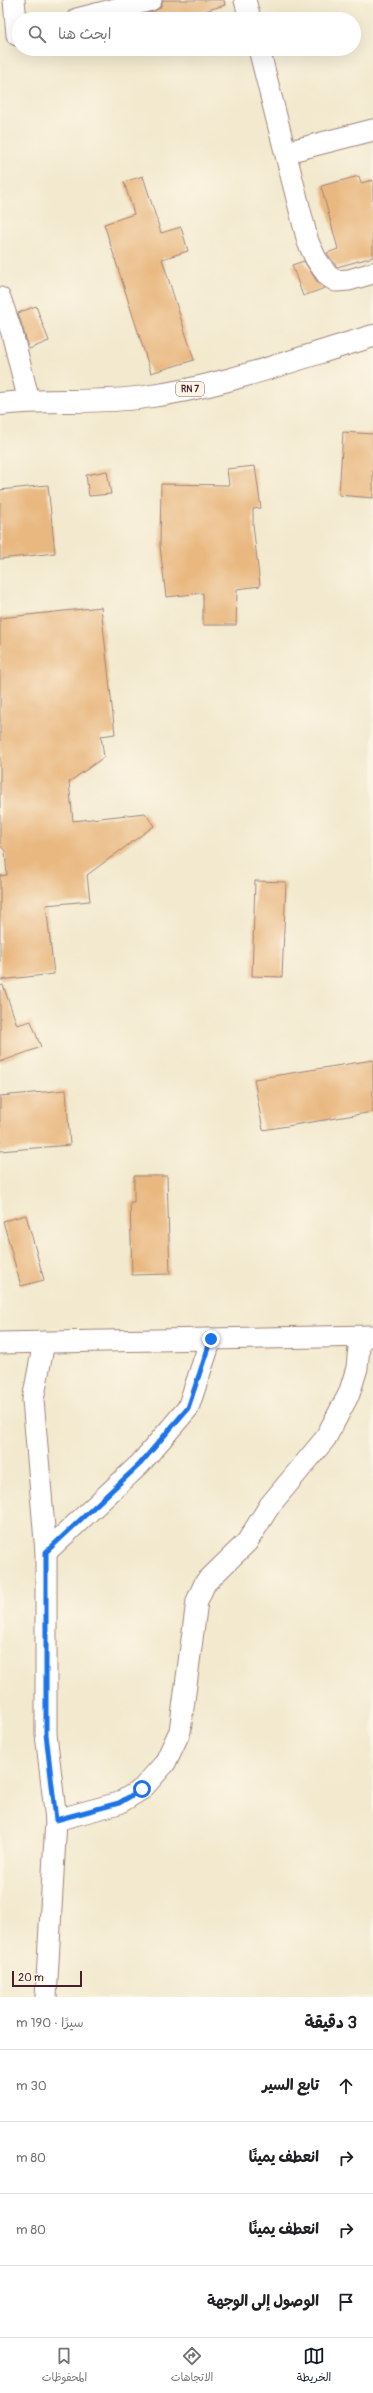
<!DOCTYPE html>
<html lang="ar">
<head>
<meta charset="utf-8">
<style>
  :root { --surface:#fff; --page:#f6f6f6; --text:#202124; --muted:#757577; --line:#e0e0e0; --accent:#111827 }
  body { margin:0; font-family:Pangolin,"Playpen Sans Arabic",sans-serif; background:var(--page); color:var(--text); direction:rtl }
  .scale { position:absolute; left:12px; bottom:10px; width:70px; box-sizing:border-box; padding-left:4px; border:2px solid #4a1f2b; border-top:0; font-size:11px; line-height:14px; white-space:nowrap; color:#4a1f2b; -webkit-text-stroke:3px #fcf5e5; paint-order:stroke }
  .stop { position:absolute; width:12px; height:12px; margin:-9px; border:3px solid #1a73e8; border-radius:50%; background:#fff }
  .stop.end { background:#1a73e8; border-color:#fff; box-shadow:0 1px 4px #0008 }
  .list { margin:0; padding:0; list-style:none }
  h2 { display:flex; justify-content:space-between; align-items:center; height:52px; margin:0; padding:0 16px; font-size:17px }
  h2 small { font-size:13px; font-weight:400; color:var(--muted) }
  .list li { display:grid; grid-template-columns:26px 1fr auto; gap:12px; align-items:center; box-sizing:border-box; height:72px; padding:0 16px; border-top:1px solid var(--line) }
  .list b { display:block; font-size:15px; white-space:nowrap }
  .list em { font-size:13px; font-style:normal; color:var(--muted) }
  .icon { flex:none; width:22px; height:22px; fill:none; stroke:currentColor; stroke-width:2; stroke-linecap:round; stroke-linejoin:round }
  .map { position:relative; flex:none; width:373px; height:1997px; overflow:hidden; direction:ltr }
  .search { position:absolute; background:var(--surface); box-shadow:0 4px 16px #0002; left:12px; right:12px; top:12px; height:44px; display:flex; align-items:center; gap:10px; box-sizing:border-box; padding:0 14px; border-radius:22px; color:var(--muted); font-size:15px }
  .sheet { height:340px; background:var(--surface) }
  nav { display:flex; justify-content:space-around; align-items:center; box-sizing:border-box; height:56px; border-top:1px solid var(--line); background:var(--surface); font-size:11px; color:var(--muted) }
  nav a { display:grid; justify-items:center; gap:2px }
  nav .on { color:var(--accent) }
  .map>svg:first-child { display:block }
</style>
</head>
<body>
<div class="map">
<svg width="373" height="1997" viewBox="0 0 373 1997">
  <rect width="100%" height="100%" fill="#fcf5e5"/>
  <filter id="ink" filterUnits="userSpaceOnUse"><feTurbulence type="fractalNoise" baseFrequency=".025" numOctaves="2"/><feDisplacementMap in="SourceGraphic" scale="8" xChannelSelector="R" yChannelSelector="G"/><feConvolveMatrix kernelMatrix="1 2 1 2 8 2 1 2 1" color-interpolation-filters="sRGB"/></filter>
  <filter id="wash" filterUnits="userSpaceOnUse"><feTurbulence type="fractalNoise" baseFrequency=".012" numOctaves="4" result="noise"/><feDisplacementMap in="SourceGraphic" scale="16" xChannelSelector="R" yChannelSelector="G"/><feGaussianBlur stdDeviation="0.9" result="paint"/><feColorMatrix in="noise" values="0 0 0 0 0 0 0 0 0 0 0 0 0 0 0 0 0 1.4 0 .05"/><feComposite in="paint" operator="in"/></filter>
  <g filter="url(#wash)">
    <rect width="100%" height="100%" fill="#f2e9ce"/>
    <g id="blocks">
      <g fill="#e9b880">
        <polygon points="163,0 224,0 225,5 191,15 193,19 125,19 154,11 160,8"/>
        <polygon points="143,176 161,233 181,227 188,251 162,259 194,360 151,373 104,224 134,214 124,182"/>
        <polygon points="359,176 361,183 373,180 373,257 337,267 327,253 338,249 321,186"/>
        <polygon points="304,261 318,283 325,288 303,296 292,265"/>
        <polygon points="36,306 49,341 29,349 18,313"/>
        <polygon points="343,432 373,434 373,498 339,495"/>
        <polygon points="255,466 261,508 253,509 253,524 260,586 237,589 236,625 203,625 203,593 166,597 160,546 161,484 229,485 227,469"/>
        <polygon points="107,471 111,494 89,496 86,475"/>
        <polygon points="48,485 55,553 0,559 0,490"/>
        <polygon points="101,607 115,734 101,736 104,757 69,782 73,821 145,813 154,826 87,875 90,901 46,905 54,974 0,980 0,876 7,875 5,851 0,845 0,618"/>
        <polygon points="255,881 286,882 282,977 252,976"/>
        <polygon points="3,985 17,1025 31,1021 41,1047 0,1062 0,986"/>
        <polygon points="373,1060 373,1112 263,1130 254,1079"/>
        <polygon points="66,1090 70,1145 0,1151 0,1096"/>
        <polygon points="134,1176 167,1176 170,1274 132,1275 130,1202 134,1202"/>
        <polygon points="26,1215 44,1280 21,1286 3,1221"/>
      </g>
    </g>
  </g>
  <g filter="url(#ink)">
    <use href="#blocks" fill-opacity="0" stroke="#9e847c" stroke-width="1"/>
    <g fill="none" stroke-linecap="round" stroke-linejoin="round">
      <defs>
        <g id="minor">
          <polyline points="14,0 17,35"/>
          <polyline points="245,0 250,19"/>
          <polyline points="77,19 151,0"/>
          <polyline points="259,49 308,242 316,259 328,276 336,281 349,280 373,273"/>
          <polyline points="287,152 373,130"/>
          <polyline points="0,298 12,333 29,401"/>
          <polyline points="44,1342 33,1400 46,1552 46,1734 56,1820 46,1997"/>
          <polyline points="0,1343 373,1336"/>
          <polyline points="46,1552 140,1464 188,1408 211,1339"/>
          <polyline points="56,1820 119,1803 142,1789 165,1763 180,1731 197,1601 205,1583 247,1542 270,1505 325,1439 349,1394 357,1368 360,1337"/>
        </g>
        <path id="primary" d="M0,404C48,398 97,404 145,397C222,387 298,358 373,336"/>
      </defs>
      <use href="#minor" stroke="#9e847c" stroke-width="23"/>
      <use href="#primary" stroke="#9e847c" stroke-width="24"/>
      <use href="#minor" stroke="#fff" stroke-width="21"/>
      <use href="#primary" stroke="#fff" stroke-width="22"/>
    </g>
  </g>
  <g fill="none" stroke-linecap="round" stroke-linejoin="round" filter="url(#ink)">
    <polyline stroke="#1a73e8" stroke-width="5" points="142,1789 119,1803 56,1820 46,1734 46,1552 140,1464 188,1408 211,1339"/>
  </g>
  <g text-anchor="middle" stroke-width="3" stroke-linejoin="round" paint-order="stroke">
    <rect fill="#fcf5e5" stroke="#7f5f63" stroke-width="1" x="176" y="382" width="28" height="14" rx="3"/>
    <g font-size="9" font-weight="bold" fill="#4a1f2b">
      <text x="190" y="392">RN 7</text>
    </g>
  </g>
</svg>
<div class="scale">20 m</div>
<div class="stop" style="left:142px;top:1789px"></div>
<div class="stop end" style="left:211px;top:1339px"></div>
<div class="search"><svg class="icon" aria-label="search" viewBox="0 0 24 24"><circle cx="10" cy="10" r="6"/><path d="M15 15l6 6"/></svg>ابحث هنا</div>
</div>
<section class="sheet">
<h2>3 دقيقة<small>سيرًا · 190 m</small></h2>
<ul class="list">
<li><svg class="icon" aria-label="ahead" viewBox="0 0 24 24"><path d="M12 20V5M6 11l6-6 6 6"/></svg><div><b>تابع السير</b></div><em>30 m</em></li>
<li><svg class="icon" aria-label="right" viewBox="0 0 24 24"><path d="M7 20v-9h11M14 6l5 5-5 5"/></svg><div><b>انعطف يمينًا</b></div><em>80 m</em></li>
<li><svg class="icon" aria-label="right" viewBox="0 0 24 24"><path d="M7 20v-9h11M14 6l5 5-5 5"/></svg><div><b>انعطف يمينًا</b></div><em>80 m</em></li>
<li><svg class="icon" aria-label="arrive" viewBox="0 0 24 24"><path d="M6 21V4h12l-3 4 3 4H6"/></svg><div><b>الوصول إلى الوجهة</b></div></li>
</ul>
</section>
<nav>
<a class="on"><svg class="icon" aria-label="map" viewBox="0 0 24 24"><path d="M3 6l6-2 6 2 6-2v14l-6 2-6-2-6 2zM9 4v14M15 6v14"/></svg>الخريطة</a>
<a><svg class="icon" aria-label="directions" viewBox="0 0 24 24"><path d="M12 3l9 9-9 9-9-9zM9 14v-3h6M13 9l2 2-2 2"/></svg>الاتجاهات</a>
<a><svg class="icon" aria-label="saved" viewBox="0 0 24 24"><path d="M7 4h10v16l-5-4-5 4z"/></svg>المحفوظات</a>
</nav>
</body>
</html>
